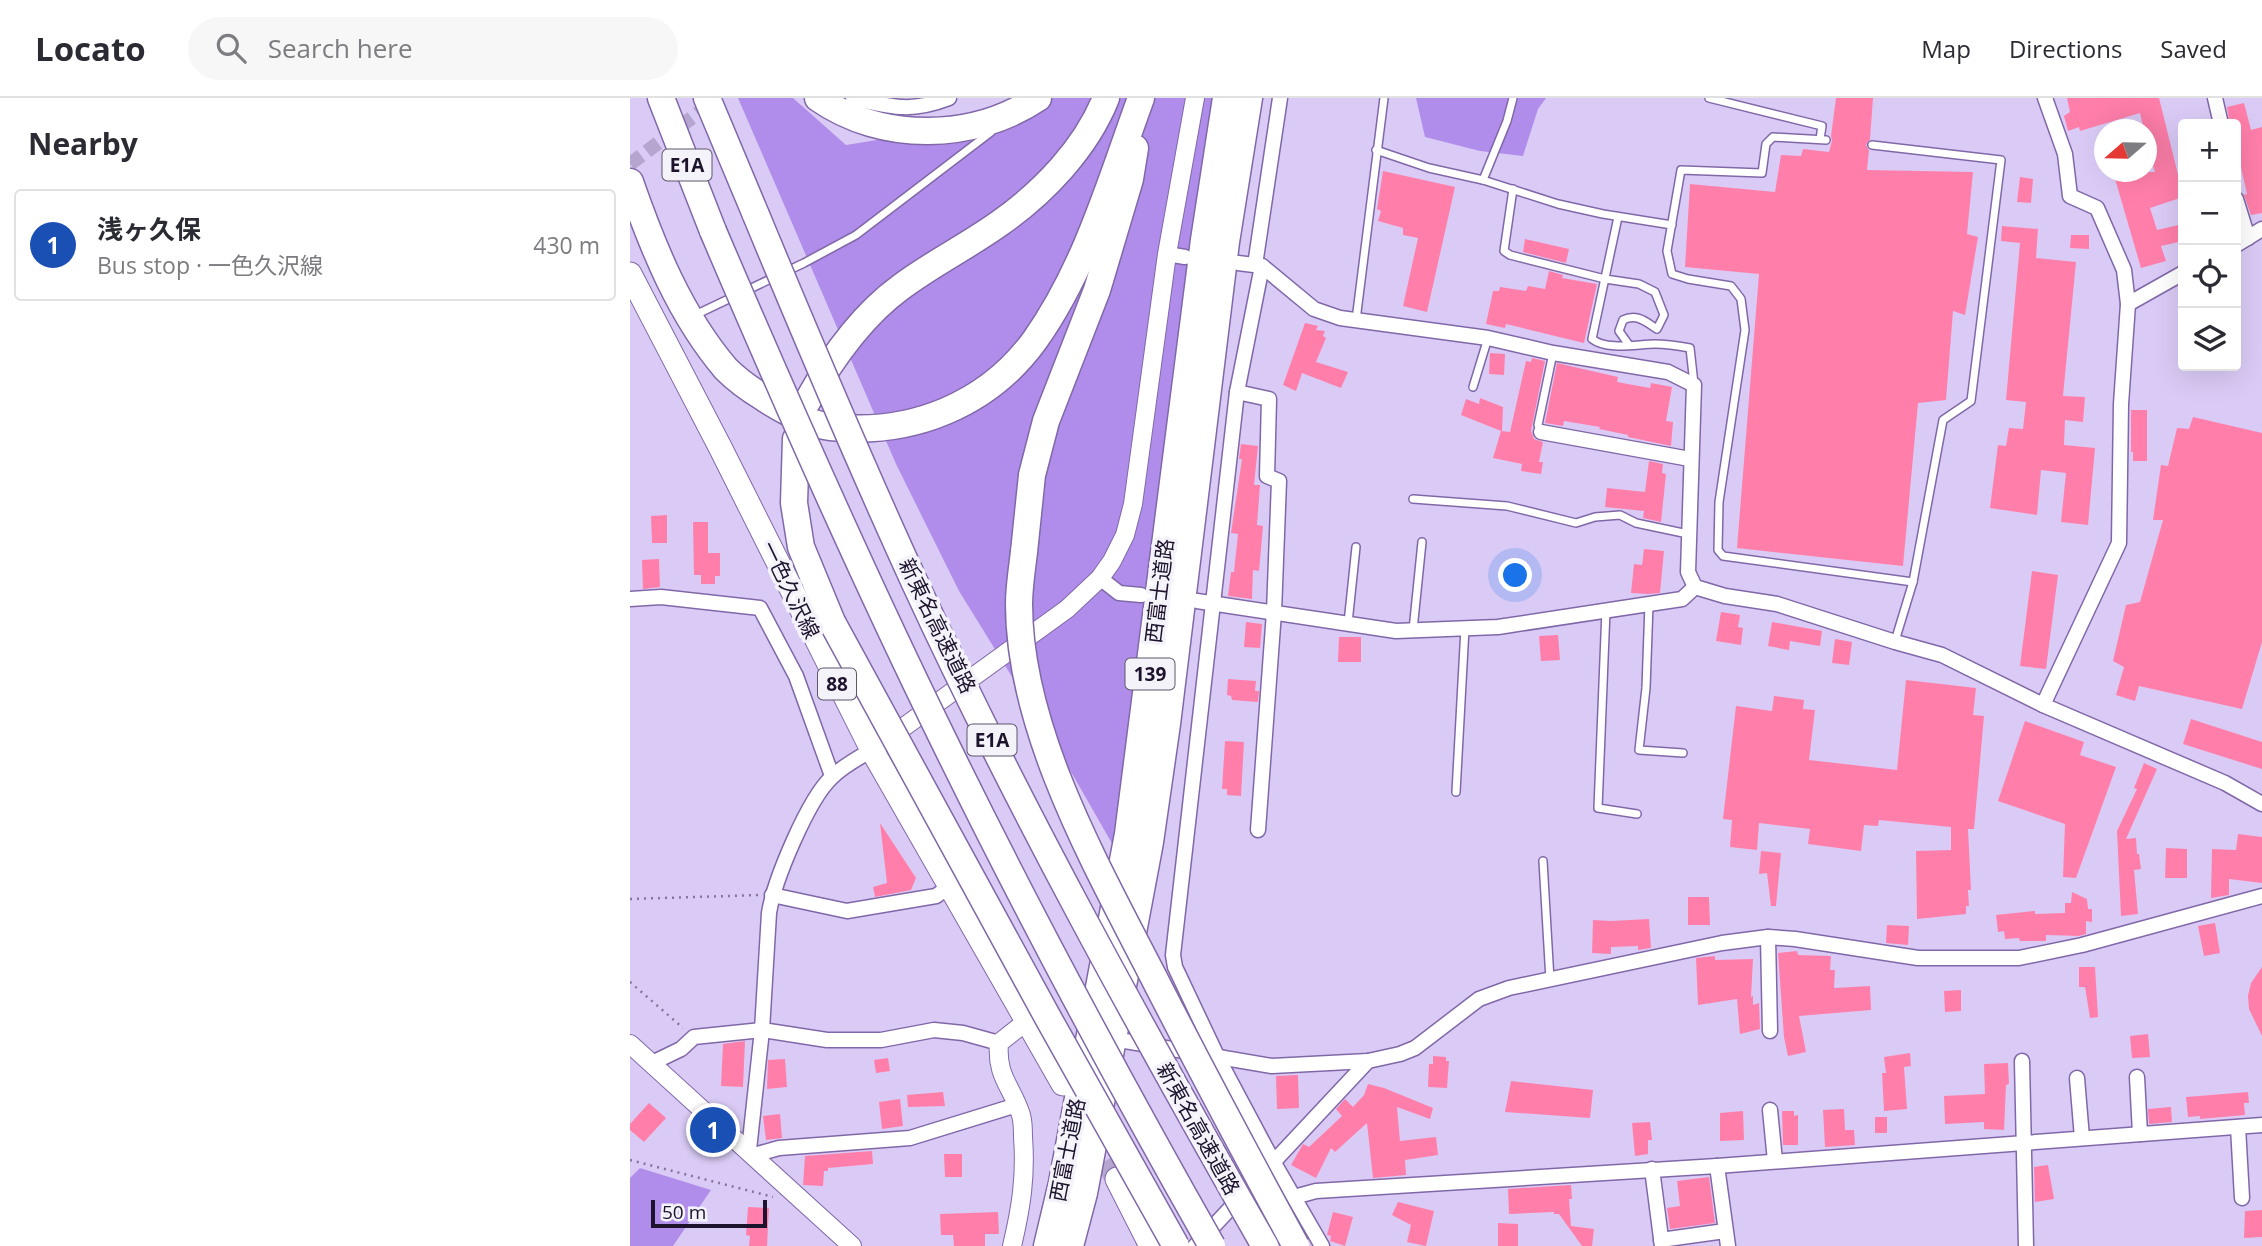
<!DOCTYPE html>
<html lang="en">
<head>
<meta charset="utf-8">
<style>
  :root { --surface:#fff; --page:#f7f7f7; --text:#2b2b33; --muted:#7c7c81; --line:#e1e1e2; --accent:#0f766e }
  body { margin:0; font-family:"Open Sans","Noto Sans JP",sans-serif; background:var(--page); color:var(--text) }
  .controls { position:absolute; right:21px; top:21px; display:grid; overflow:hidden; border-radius:7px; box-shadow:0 7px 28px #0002 }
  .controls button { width:63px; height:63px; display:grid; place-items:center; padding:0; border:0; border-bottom:2px solid var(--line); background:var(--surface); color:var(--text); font:35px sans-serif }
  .compass { position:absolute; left:1464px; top:21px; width:63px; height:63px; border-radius:50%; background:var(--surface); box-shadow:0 7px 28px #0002; rotate:250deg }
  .scale { position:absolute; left:21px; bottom:18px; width:116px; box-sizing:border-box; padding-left:7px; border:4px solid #1d132d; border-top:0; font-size:19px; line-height:24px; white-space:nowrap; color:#1d132d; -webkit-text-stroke:5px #f5f3fa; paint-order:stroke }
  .you { position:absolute; left:886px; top:478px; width:24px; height:24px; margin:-18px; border:5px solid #fff; border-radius:50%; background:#1a73e8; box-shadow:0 0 0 10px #1a73e833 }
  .badge { display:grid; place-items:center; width:46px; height:46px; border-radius:50%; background:var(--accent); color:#fff; font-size:23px; font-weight:700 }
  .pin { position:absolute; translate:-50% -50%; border:4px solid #fff; box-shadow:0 2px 7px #0006 }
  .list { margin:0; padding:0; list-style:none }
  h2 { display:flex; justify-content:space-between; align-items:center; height:91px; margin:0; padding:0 28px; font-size:30px }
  h2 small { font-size:23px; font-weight:400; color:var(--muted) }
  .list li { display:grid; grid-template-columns:46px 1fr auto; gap:21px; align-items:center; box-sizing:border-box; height:112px; margin:0 14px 14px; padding:0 14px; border:2px solid var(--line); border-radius:7px }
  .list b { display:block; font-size:26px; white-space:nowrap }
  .list p { margin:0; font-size:23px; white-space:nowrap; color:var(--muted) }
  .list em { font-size:23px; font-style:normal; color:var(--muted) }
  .icon { flex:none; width:38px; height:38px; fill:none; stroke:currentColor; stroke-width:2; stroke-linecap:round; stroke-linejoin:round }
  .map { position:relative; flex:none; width:1632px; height:1148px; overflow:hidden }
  header { display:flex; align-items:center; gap:42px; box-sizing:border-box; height:98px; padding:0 35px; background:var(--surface); border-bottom:2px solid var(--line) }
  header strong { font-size:33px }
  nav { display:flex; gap:38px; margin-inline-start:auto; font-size:24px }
  .search { width:490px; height:63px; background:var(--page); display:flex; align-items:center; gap:18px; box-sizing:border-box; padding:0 24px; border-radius:38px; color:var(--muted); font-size:26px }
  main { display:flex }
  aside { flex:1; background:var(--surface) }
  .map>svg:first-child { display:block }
</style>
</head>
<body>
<header>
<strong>Locato</strong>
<div class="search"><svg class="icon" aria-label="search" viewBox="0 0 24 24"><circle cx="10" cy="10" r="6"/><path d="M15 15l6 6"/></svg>Search here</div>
<nav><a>Map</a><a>Directions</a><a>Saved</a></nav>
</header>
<main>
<aside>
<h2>Nearby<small></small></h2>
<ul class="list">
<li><span class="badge" style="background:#1a4fb4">1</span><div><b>浅ヶ久保</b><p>Bus stop · 一色久沢線</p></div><em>430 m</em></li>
</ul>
</aside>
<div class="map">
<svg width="1632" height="1148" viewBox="0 0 1632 1148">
  <rect width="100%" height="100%" fill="#dacbf6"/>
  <g fill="#b18deb">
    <polygon points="108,0 163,0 216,47 394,18 422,0 583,0 542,281 537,364 484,749 444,679 329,493 266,366"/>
    <polygon points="786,0 916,0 908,11 893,58 850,53 795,39"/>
    <polygon points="10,1070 81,1092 43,1148 0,1148 0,1080"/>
  </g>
  <g fill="#ff7faa">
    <polygon points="1206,0 1243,0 1240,41 1236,47 1239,52 1237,72 1343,74 1337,136 1348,139 1335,217 1323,213 1316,302 1288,305 1273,468 1107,450 1129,176 1055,169 1060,86 1145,94 1151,57 1171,58 1173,51 1199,54 1202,43 1201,38"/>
    <polygon points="1437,0 1529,0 1553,97 1553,99 1520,110 1527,132 1553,126 1553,143 1531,148 1536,163 1511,170 1483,74 1525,74 1516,41 1516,32 1514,32 1510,15 1450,33 1449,29 1438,33 1434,18 1440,14"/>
    <polygon points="1614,5 1621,32 1632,29 1632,115 1621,117 1614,97 1617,96 1606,47 1606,26 1600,26 1597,9"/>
    <polygon points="753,73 825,89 797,214 773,208 788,140 773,137 773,130 748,123 751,113 747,111"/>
    <polygon points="1390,79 1403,81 1401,105 1387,104"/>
    <polygon points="1372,128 1408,131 1406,160 1446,164 1433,298 1455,299 1453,324 1435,322 1434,347 1465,350 1458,427 1431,424 1436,375 1411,372 1407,417 1360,410 1368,347 1376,348 1379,330 1393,331 1396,304 1376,302 1390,145 1371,143"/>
    <polygon points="1441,137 1459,137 1459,151 1440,150"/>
    <polygon points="895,141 939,151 936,165 893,154"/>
    <polygon points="919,173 933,177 932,180 967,186 954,245 876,226 875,230 856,226 863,193 869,193 870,189 896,193 898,188 915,191"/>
    <polygon points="675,225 688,228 686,232 695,233 693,238 696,240 686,264 718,274 711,290 672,275 666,293 653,287"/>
    <polygon points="860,255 875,256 874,277 859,276"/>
    <polygon points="902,260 915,263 901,333 904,341 913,344 909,364 913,364 911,376 891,373 892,366 863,360 871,333 831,317 836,301 849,306 850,300 873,309 872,333 880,334 896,263 901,264"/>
    <polygon points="927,265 988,279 987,284 1020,290 1021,285 1042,289 1036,323 1043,324 1041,348 998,339 998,337 969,331 970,329 934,323 933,328 915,325"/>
    <polygon points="1501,312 1517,312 1517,363 1503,363 1503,354 1501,354"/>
    <polygon points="1563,319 1632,335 1632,544 1612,611 1509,588 1505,603 1486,597 1494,569 1483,563 1496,507 1510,504 1533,422 1523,422 1531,367 1538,368 1547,330 1559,331"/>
    <polygon points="611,346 628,348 624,387 630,387 627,427 633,428 629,473 623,472 622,501 598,498 601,474 604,474 608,436 601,435 612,361 609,361"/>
    <polygon points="1019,363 1033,366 1032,375 1036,376 1031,424 1013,420 1014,413 975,409 977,390 1015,394"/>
    <polygon points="37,417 37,445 22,445 21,418"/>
    <polygon points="63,424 78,424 78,455 90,455 90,478 85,478 85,486 71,486 71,477 64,477"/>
    <polygon points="1014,451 1034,453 1030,495 1018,496 1001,495 1004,466 1012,467"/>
    <polygon points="29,461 30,489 13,491 12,462"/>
    <polygon points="1402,473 1428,477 1416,571 1390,568"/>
    <polygon points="1091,514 1110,517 1108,529 1113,530 1111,547 1086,543"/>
    <polygon points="616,524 632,526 630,550 614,549"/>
    <polygon points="1142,524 1192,533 1190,548 1160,543 1159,552 1138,548"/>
    <polygon points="928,537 930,562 911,563 909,538"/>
    <polygon points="709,539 731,539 731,564 708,564"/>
    <polygon points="1205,541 1222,544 1219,567 1202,565"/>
    <polygon points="598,581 626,583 625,593 629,593 628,604 602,602 601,598 597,597"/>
    <polygon points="1276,582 1346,590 1343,617 1354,618 1344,731 1338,731 1341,792 1338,792 1339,808 1336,808 1336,816 1287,821 1286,753 1321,752 1321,729 1249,722 1248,728 1234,727 1231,753 1178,746 1180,731 1129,725 1127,752 1100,749 1102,722 1093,721 1106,608 1142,613 1144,598 1174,602 1173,611 1185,612 1179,662 1267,672"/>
    <polygon points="1561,621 1632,644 1632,671 1553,646"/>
    <polygon points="1395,623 1454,644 1450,657 1486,669 1446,780 1433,779 1435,726 1368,703"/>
    <polygon points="595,643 614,644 611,698 597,697 597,691 592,691"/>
    <polygon points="1514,665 1527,671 1496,741 1506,740 1507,756 1509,756 1511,771 1504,772 1508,816 1491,818 1487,733 1507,691 1504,690"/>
    <polygon points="250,725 286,780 281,792 245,799 243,789 257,785"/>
    <polygon points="1608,736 1632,739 1632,785 1599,781 1599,797 1581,800 1582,751 1606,752"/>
    <polygon points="1536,750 1557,751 1557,780 1535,780"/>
    <polygon points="1131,753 1151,755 1146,808 1141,808 1137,775 1129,776"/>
    <polygon points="1442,794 1457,801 1458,811 1462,811 1462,824 1456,823 1456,836 1449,838 1416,837 1416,843 1390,843 1389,840 1375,841 1374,833 1368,834 1366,817 1405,813 1405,816 1435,815 1435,805 1441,805"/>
    <polygon points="1058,799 1079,799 1080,827 1058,827"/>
    <polygon points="1019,821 1021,850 1008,852 1008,848 981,849 981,856 962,855 963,822 981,823"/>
    <polygon points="1585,825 1590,855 1574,858 1568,828"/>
    <polygon points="1257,827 1279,828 1278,847 1256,845"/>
    <polygon points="1167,853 1168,857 1201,858 1200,872 1205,872 1204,890 1240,888 1241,912 1169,918 1176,954 1158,958 1154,939 1148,855"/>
    <polygon points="1085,858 1085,862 1123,861 1121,899 1123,898 1123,907 1129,905 1130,931 1110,936 1107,901 1068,907 1066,860"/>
    <polygon points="1449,869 1465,869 1468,919 1460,920 1455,889 1449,889"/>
    <polygon points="1632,869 1632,938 1619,911 1618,898 1621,885"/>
    <polygon points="1331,892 1331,913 1315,914 1314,893"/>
    <polygon points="1518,936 1520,959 1502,960 1500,938"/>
    <polygon points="115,943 113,989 91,988 93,946"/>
    <polygon points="1280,955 1281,968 1274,969 1277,1011 1254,1013 1252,975 1256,975 1254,959"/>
    <polygon points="803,958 816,959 816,963 819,963 817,990 798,989 799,966 803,966"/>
    <polygon points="258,960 260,973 246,975 244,962"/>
    <polygon points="155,961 157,989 137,991 138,962"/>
    <polygon points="1378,965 1379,986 1376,987 1374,1032 1354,1031 1354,1024 1315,1026 1314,998 1355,996 1354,966"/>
    <polygon points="668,977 669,1010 647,1011 646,978"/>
    <polygon points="881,983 963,992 960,1020 875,1014"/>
    <polygon points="738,986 754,990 803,1010 800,1021 767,1009 770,1043 806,1039 808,1057 775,1062 776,1077 743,1080 737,1025 705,1054 701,1050 686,1080 661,1067 673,1046 679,1049 712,1018 706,1011 715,1001 723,1009 734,997"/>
    <polygon points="313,994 315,1008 278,1009 277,997"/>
    <polygon points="1618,994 1619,1005 1614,1005 1615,1017 1570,1021 1570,1018 1558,1019 1556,999"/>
    <polygon points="270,1001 273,1028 252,1031 249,1004"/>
    <polygon points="19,1005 36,1020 14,1044 0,1032 0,1026"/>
    <polygon points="1541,1009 1542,1024 1519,1026 1518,1011"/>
    <polygon points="1214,1011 1215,1032 1224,1032 1225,1047 1195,1049 1193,1012"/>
    <polygon points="1113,1013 1114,1042 1090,1043 1090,1015"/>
    <polygon points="1152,1013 1164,1013 1164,1018 1168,1017 1168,1047 1153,1047"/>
    <polygon points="150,1016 152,1040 136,1042 133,1018"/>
    <rect x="1245" y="1019" width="12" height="16"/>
    <polygon points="1020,1024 1022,1042 1018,1042 1018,1056 1005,1058 1002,1025"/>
    <polygon points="242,1053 243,1066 198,1070 198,1073 194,1073 193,1088 173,1087 175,1058"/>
    <polygon points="314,1056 332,1056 332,1079 315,1079"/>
    <polygon points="1418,1067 1424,1101 1405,1104 1404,1069"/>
    <polygon points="1079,1079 1085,1125 1040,1131 1037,1110 1050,1108 1047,1083"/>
    <polygon points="941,1087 942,1101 939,1101 941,1128 964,1131 962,1148 952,1148 929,1116 924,1116 924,1114 879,1116 878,1091"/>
    <polygon points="768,1104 804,1113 796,1148 777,1144 781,1127 762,1117"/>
    <polygon points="118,1109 139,1110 137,1148 119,1148 120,1138 116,1137"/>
    <polygon points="1632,1112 1632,1139 1614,1140 1615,1113"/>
    <polygon points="368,1114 369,1136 355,1136 355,1148 324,1148 323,1137 311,1137 310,1116"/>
    <polygon points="703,1114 723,1119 715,1148 700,1143 701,1138 697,1137"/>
    <polygon points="868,1125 888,1126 888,1148 868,1148"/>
  </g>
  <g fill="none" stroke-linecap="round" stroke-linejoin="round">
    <polyline stroke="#b4a6ce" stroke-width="14" stroke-dasharray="14 7" stroke-linecap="butt" points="0,66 83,4"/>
    <polyline stroke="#b4a6ce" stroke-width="23" stroke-dasharray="23 11" stroke-linecap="butt" points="459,1033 487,1081"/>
    <defs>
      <g id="service">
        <polyline points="1079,0 1192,28 1190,41"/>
        <polyline points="1196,42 1143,39 1136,46 1132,75 1051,72 1037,153 1042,176 1058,181 1101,188 1111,201 1115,232 1089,404 1088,452 1093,458 1283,484"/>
        <polyline points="1242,47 1371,62 1341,303 1313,322 1283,484 1265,543"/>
        <polyline points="746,52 799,70 853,82 928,106 973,116 1042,127"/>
        <polyline points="853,82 877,23 883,0"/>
        <path d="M883,91L874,153L880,157L975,181L1009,186L1025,194L1034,217L1027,231C1016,224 1007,215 993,222L989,233L999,247"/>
        <path d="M988,119L962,241C978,253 1007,246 1025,246C1037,246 1049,248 1060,250L1064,286"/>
        <polyline points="63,218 174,165 226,137 361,34"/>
        <polyline points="726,222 754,0"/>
        <polyline points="843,289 858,240"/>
        <polyline points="911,334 908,327 923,255"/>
        <polyline points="783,401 877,408 946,425 965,419 990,417 1006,425 1058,436"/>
        <polyline points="1019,506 1016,590 1009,652 1053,655"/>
        <polyline points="976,512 968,710 1007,716"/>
        <polyline points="718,525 726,449"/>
        <polyline points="783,532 792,444"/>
        <polyline points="826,694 835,530"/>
        <polyline points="913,763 920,882"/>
      </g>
      <g id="minor">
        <path d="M223,0C262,9 280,15 319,0"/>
        <polyline points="1585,0 1591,26"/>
        <polyline points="1606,101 1618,140"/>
        <polyline points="1606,147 1632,131"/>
        <polyline points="537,156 555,159"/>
        <polyline points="608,165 632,168 684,211 710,220 858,240 923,255 1038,274 1064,287 1058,474 1065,489 1095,498 1147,506 1265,544 1312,557 1413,607 1595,685 1632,706"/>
        <polyline points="625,167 650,0"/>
        <polyline points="632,168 607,294 543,857 545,869 588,960 644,1065 692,1148"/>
        <polyline points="1498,206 1553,175"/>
        <polyline points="607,294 639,301 637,378 649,383 644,514 628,732"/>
        <polyline points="911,334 1060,361"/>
        <polyline points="470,480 489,495 511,497"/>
        <polyline points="0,501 31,499 130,510 166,578 202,678"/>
        <polyline points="567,503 766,533 868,529 1052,501 1065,489"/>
        <polyline points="1413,607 1489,445 1491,306 1498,206 1494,172 1467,110 1440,98 1435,56 1415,0"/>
        <polyline points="142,797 217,813 306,798 320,788"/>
        <polyline points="1138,839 1140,933"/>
        <polyline points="495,943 642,968 738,963 770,956 785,950 849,901 879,890 1092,845 1138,839 1165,841 1288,860 1389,860 1452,847 1632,798"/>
        <polyline points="1392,963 1396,1148"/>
        <polyline points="22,965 51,951 64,939 132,932 197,942 251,942 304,932 333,935 369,945"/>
        <polyline points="1507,979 1510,1036"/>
        <polyline points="1447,980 1452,1040"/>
        <polyline points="1140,1012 1145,1063"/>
        <polyline points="1608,1029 1612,1100"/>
        <path d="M119,1052L132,932L139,815C144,783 178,701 202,679C213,668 228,660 242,652"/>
        <polyline points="124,1057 149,1050 280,1040 387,1007"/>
        <polyline points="1087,1068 1098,1148"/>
        <polyline points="1022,1071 1032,1148"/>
        <polyline points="664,1099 686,1093 1087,1068 1632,1027"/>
        <polyline points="1031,1142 1095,1133"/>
        <polyline points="565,1148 738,963"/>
      </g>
      <g id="tertiary">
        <polyline points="242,652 437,511 470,480 482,463 495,437 503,406 537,156 565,0"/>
        <polyline points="0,946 222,1148"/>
        <path d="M382,1148C391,1110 396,1079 393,1039C393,1032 393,1024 391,1017C382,988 366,979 369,945L397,923"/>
      </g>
      <g id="primary">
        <polyline points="0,176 90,349 242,652 433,986"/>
        <polyline points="487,1081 521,1148"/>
      </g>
      <g id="motorway">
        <polyline points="31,0 83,133"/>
        <polyline points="77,0 126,117"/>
        <path d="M188,0C252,45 344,43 408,0"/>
        <path d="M0,84C23,150 50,217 96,271C107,282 121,292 134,300C154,313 178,326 201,329C281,338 358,307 405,242C456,170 481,82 511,0"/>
        <path d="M177,304C201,261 231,218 271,189C303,165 338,148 370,125C414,94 456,50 476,0"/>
        <polyline points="166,341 164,405 171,449 202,524"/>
        <polyline points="394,454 402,377 416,323 467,192 500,81 505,50"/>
        <polyline points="417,1148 432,1085 498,736 574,142 596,0"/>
        <polyline points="440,1148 454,1095 520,744 537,626 596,144 619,0"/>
      </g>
    </defs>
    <use href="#service" stroke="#8068a8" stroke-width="10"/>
    <use href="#minor" stroke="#8068a8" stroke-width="17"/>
    <use href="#tertiary" stroke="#8068a8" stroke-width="20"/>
    <use href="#primary" stroke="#8068a8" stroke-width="25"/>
    <use href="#motorway" stroke="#8068a8" stroke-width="29"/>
    <g stroke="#827699" stroke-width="2.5" stroke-dasharray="2 5" stroke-linecap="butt">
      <polyline points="0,801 130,797"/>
      <polyline points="0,884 53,930"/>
      <polyline points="0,1062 143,1099"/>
    </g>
    <use href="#service" stroke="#fff" stroke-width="7"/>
    <use href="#minor" stroke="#fff" stroke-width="14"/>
    <use href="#tertiary" stroke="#fff" stroke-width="18"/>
    <use href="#primary" stroke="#fff" stroke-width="23"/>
    <use href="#motorway" stroke="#fff" stroke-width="26"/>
    <defs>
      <g id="motorway-bridge">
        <path d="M126,117C177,240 229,363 284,483C389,711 511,930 635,1148"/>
        <path d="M83,133C156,304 231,474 313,641C397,813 488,982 582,1148"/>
        <path d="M394,454C392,471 389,489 389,506C389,632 466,767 522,876C569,968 617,1058 666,1148"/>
        <polyline points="202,524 417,918 546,1148"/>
      </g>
    </defs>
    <use href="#motorway-bridge" stroke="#8068a8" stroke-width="29" stroke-linecap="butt"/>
    <use href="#motorway-bridge" stroke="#fff" stroke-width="26"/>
  </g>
  <g text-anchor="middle" stroke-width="7" stroke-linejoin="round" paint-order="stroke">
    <g fill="#f5f3fa" stroke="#5e566a" stroke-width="2">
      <rect x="32.5" y="51.5" width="49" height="31" rx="5"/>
      <rect x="495.5" y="560.5" width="49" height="31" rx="5"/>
      <rect x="188" y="570.5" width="38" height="31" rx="5"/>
      <rect x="337.5" y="626.5" width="49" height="31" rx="5"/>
    </g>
    <g font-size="19" font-weight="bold" fill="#1d132d">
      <text x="57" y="74">E1A</text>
      <text x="520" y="583">139</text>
      <text x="207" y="593">88</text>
      <text x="362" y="649">E1A</text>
    </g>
    <g font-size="21" fill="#1d132d" stroke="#f5f3fa">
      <text transform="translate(160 492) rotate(64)" y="7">一色久沢線</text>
      <text transform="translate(530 493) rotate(-83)" y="7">西富士道路</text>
      <text transform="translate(307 528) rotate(64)" y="7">新東名高速道路</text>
      <text transform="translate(568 1031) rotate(61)" y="7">新東名高速道路</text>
      <text transform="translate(438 1052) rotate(-79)" y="7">西富士道路</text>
    </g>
  </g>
</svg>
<div class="controls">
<button>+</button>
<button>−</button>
<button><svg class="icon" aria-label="locate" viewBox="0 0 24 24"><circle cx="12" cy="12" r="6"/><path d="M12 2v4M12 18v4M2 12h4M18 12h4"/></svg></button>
<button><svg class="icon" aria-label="layers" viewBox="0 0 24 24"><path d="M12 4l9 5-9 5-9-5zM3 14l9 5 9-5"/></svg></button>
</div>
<svg class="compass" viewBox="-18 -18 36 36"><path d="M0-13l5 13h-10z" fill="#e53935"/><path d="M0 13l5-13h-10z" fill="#7c7c81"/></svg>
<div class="scale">50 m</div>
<div class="you"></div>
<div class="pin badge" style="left:83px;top:1032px;background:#1a4fb4">1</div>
</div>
</main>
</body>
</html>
